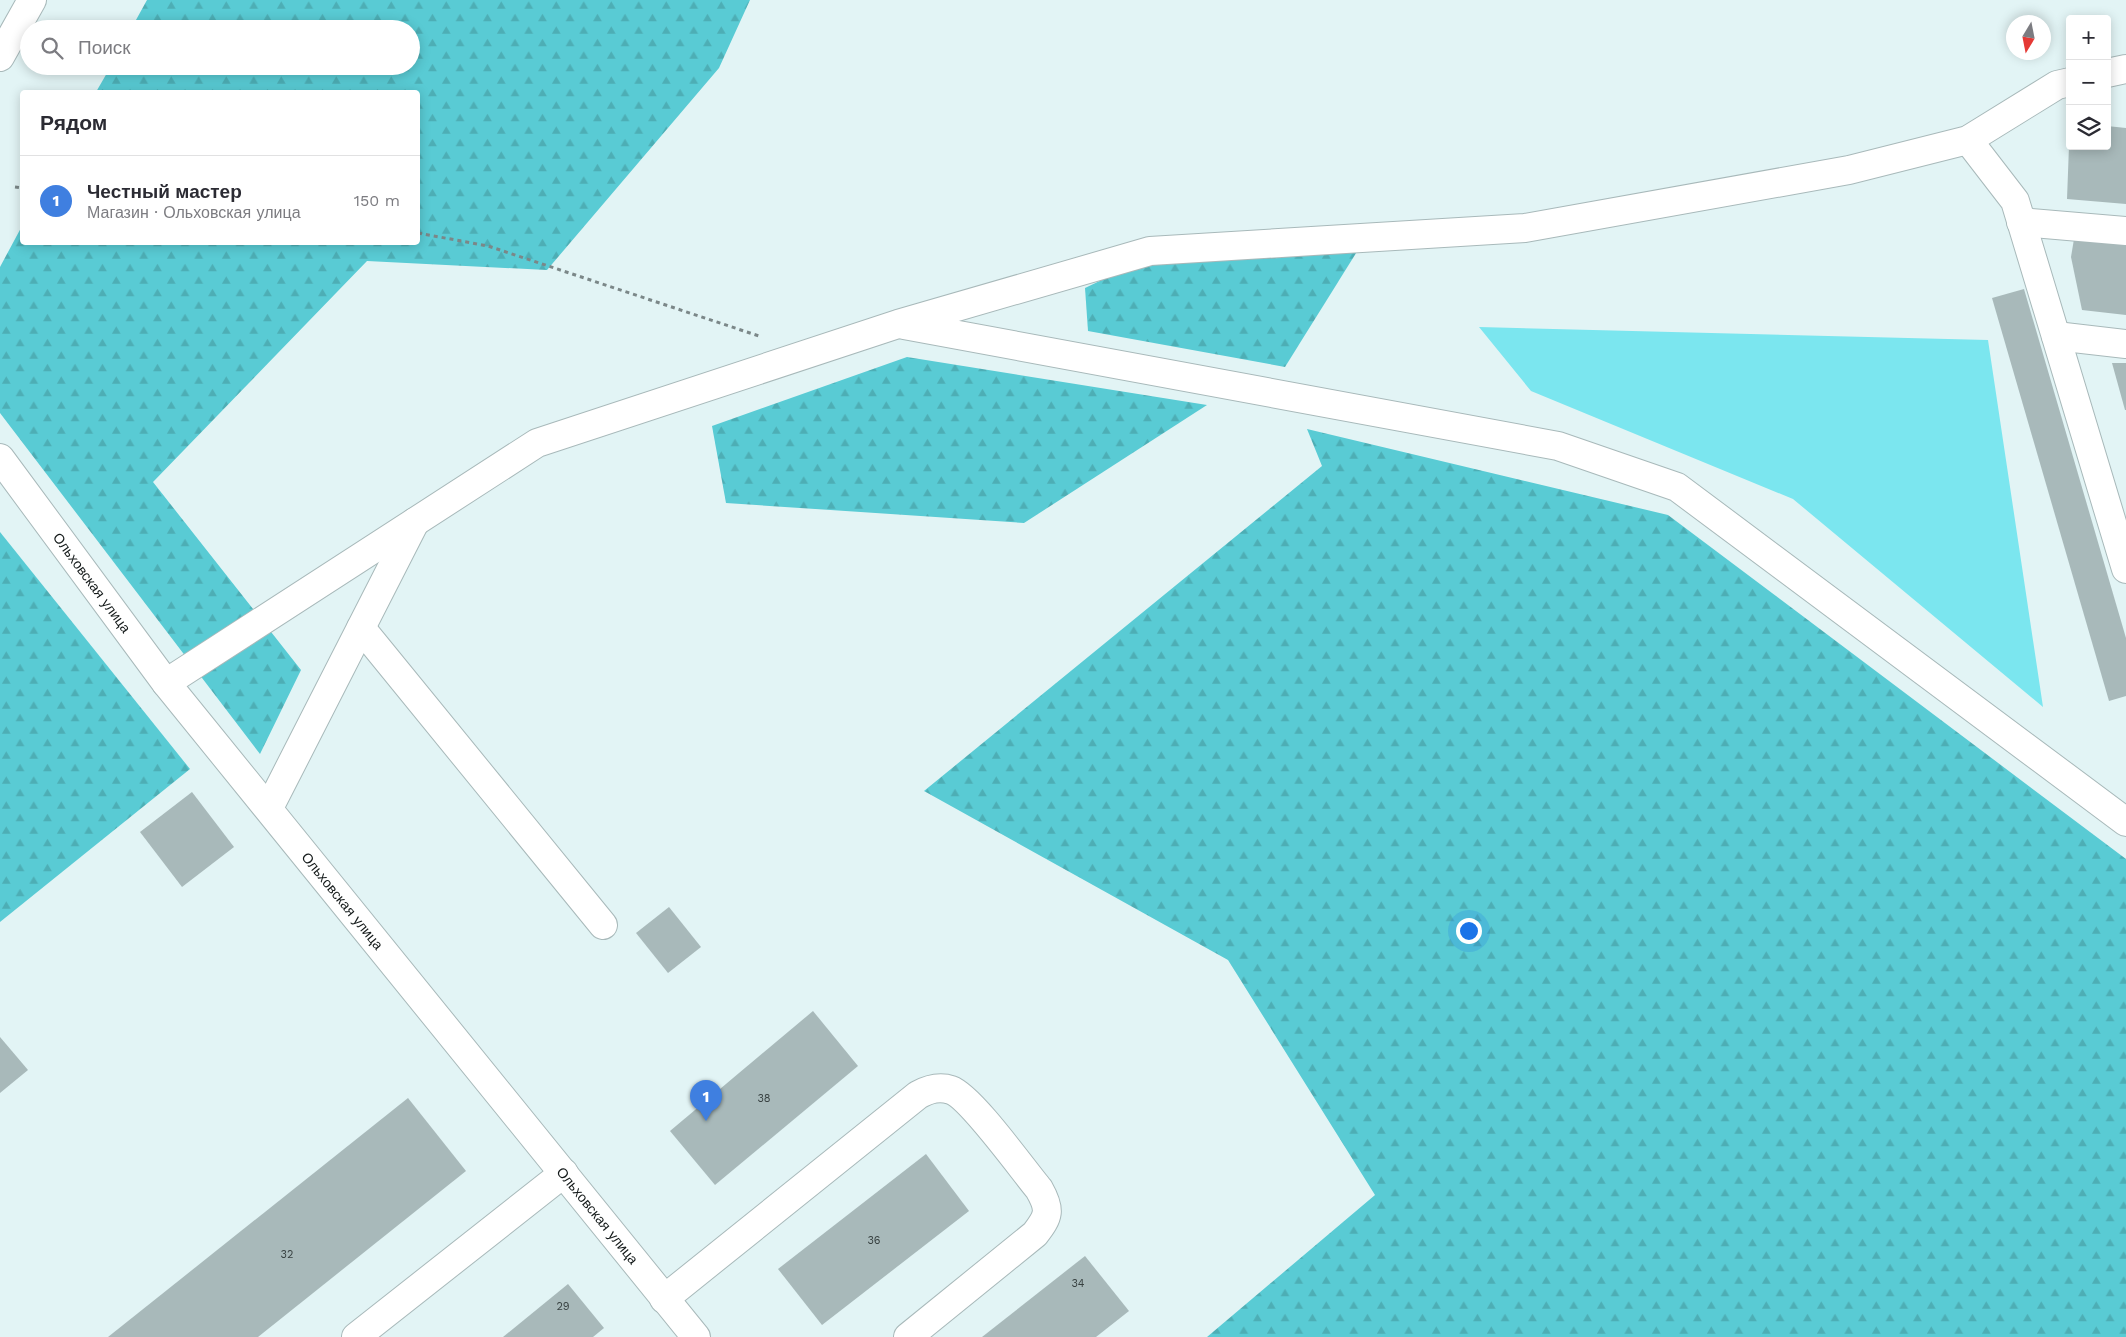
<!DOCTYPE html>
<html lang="ru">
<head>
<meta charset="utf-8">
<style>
  :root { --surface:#fff; --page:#f7f7f7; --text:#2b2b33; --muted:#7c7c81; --line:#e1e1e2; --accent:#b62532 }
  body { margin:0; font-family:"Work Sans",sans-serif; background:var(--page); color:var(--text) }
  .controls { position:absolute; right:15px; top:15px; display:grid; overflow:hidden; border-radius:5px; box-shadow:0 2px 12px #0003 }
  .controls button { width:45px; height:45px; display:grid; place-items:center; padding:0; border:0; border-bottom:1px solid var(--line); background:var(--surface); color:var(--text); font:25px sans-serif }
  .compass { position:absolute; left:2006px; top:15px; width:45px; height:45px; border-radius:50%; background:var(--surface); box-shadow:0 2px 12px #0003; rotate:190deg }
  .you { position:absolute; left:1468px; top:930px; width:18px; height:18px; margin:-12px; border:4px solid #fff; border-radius:50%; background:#1a73e8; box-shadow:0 0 0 8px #1a73e833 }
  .badge { display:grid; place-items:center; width:32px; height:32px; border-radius:50%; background:var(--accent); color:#fff; font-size:16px; font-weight:700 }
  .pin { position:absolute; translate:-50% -41px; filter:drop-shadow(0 1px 2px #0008) }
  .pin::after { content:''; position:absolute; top:26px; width:18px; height:15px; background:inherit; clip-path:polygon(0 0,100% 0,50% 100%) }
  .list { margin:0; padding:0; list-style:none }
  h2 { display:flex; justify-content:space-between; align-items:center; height:65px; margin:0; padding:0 20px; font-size:21px }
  h2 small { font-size:16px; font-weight:400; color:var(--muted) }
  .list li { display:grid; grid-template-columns:32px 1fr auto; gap:15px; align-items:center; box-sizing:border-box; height:90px; padding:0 20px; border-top:1px solid var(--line) }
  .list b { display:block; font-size:19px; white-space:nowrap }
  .list p { margin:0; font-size:16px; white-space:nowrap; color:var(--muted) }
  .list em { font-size:16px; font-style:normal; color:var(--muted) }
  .icon { flex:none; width:28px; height:28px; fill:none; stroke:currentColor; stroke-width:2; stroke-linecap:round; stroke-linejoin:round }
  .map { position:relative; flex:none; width:2126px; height:1337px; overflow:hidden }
  .search { position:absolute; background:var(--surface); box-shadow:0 2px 12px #0003; left:20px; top:20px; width:400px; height:55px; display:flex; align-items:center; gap:12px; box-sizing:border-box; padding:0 18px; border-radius:28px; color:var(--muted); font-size:19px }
  .panel { position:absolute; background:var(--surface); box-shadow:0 2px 12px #0003; left:20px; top:90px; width:400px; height:155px; border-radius:5px }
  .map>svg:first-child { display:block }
</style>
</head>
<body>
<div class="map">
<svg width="2126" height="1337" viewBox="0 0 2126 1337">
  <defs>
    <pattern id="forest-firs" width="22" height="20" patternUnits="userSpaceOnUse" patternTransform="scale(1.25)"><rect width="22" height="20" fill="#59cbd4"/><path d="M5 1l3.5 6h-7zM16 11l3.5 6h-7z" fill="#4daeb5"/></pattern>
  </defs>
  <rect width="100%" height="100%" fill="#e2f4f5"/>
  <polygon fill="#7be6ef" points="1479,327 1988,340 2043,707 1793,499 1531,391"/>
  <g fill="url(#forest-firs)">
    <polygon points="147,0 750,0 719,68 547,270 367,261 153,482 301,670 260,754 0,413 0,267 22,226 22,242 418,242 418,92 96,92 111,66 411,66 411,29 131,29"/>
    <polygon points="1358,250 1285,367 1088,331 1085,288 1150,257"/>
    <polygon points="907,357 1207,405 1024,523 726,503 712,426"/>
    <polygon points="1307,429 1668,515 2126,859 2126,1337 1207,1337 1375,1195 1228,960 924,791 1322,466"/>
    <polygon points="0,532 190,769 0,922"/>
  </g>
  <g fill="#a8b9ba">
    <polygon points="2107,126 2126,128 2126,204 2067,199 2069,146 2107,146"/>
    <polygon points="2074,239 2126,243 2126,315 2082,310 2071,257"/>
    <polygon points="2024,289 2126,638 2126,696 2109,701 1992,298"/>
    <polygon points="2112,363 2126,363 2126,410 2125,410"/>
    <polygon points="192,792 234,847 182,887 140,832"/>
    <polygon points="669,907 701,947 668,973 636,933"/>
    <polygon points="813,1011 858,1066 715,1185 670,1131"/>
    <polygon points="0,1037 28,1070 0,1093"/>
    <polygon points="408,1098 466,1171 258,1337 108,1337"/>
    <polygon points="926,1154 969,1211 822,1325 778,1269"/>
    <polygon points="1085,1256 1129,1311 1096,1337 982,1337"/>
    <polygon points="568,1284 604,1328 593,1337 503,1337"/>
  </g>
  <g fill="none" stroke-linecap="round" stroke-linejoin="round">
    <defs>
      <g id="minor">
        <polyline points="2107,73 2126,69"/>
        <polyline points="1968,140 2015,201 2126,569"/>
        <polyline points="2021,222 2126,231"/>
        <polyline points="904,325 1558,446 1677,487 2126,822"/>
        <polyline points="2056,336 2126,344"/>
        <path id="s1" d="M0,458L166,683L696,1337"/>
        <polyline points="361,628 603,925"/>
        <polyline points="166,683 537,443 898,324 1150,251 1525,228 1849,170 1968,140 2057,85 2070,82"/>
        <polyline points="269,808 415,522"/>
        <path d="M664,1299L918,1095C929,1089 939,1086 951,1090C971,1097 1023,1170 1039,1189C1051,1210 1049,1216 1035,1234L908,1337"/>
        <polyline points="356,1337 564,1173"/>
      </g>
      <polyline id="major" points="0,57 32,0"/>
    </defs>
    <use href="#minor" stroke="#a8b9ba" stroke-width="30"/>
    <use href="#major" stroke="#a8b9ba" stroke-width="30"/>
    <g stroke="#7b8788" stroke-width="3" stroke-dasharray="4 4" stroke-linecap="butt">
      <polyline points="15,187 22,188"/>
      <polyline points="418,233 488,246 759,336"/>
    </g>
    <use href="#minor" stroke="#fff" stroke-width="28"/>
    <use href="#major" stroke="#fff" stroke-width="28"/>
  </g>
  <g text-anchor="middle" stroke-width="5" stroke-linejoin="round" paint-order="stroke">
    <g font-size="11" fill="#384141">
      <text x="764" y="1102">38</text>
      <text x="874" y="1244">36</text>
      <text x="287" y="1258">32</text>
      <text x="1078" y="1287">34</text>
      <text x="563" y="1310">29</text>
    </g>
    <g font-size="14" fill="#131919" stroke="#e2f4f5">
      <text dy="5" stroke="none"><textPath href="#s1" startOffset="155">Ольховская улица</textPath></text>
      <text dy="5" stroke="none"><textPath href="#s1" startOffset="560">Ольховская улица</textPath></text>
      <text dy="5" stroke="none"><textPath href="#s1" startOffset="965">Ольховская улица</textPath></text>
    </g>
  </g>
</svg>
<div class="controls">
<button>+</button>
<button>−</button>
<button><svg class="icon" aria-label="layers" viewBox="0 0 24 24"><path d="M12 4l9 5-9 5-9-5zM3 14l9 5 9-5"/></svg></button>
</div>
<svg class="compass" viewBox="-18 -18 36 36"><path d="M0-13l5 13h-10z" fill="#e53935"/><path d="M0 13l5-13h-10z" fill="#7c7c81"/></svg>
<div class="you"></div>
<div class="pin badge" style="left:706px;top:1121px;background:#3f7fe0">1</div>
<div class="search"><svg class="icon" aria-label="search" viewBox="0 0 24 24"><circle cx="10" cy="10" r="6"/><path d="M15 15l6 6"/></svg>Поиск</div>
<section class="panel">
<h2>Рядом<small></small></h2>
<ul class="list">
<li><span class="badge" style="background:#3f7fe0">1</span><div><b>Честный мастер</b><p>Магазин · Ольховская улица</p></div><em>150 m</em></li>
</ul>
</section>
</div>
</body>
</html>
